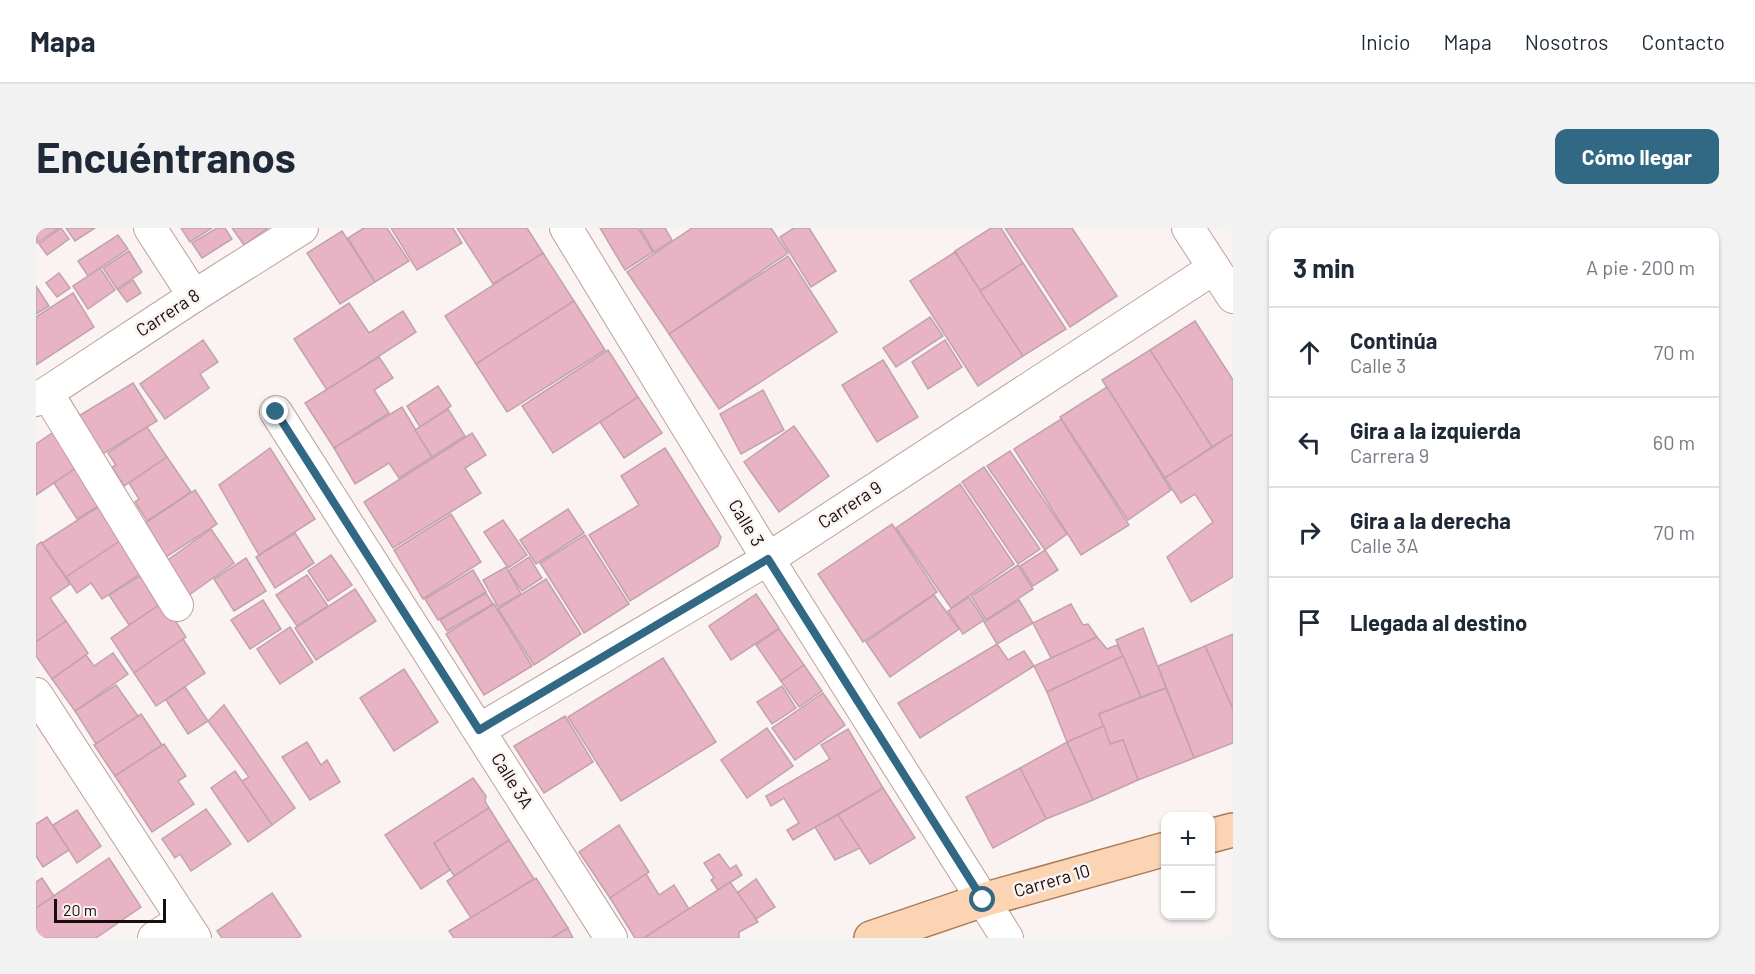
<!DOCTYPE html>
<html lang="es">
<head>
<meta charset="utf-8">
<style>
  :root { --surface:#fff; --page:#f2f2f3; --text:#1f2937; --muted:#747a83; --line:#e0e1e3; --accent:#316883 }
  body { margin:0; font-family:Barlow,sans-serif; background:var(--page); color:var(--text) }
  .controls { position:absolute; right:18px; bottom:18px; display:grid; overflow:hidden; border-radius:12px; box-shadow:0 2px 4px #0004 }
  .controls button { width:54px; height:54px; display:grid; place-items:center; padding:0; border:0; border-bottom:2px solid var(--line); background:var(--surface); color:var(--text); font:30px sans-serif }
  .scale { position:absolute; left:18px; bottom:15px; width:112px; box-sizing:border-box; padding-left:6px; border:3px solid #180e0c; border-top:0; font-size:16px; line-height:21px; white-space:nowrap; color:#180e0c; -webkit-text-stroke:4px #faf3f2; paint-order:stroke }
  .stop { position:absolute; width:18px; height:18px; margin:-14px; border:4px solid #316883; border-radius:50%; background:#fff }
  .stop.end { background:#316883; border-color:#fff; box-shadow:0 2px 6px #0008 }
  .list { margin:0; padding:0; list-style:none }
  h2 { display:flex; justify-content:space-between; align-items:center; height:78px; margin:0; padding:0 24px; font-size:26px }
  h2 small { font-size:20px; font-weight:400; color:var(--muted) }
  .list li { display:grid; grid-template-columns:39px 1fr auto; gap:18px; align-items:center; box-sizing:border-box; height:90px; padding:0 24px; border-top:2px solid var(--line) }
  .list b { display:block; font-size:22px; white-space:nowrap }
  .list p { margin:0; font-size:20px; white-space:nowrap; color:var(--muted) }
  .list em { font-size:20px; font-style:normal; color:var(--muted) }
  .icon { flex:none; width:33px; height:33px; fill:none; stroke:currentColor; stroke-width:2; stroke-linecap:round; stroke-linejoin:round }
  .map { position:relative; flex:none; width:1197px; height:710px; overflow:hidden; border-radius:12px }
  header { display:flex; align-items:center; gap:36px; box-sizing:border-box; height:84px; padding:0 30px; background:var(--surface); border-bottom:2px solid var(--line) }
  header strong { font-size:28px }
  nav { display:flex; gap:33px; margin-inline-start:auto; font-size:21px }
  .intro { display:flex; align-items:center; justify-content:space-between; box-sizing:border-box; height:144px; padding:0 36px }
  h1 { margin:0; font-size:42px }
  .button { padding:15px 27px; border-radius:12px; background:var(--accent); color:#fff; font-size:21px; font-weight:700 }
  main { display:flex; gap:36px; padding:0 36px }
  aside { flex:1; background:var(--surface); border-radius:12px; box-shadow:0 2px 4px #0004 }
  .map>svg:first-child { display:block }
</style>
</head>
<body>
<header>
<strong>Mapa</strong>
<nav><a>Inicio</a><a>Mapa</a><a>Nosotros</a><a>Contacto</a></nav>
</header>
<div class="intro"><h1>Encuéntranos</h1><a class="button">Cómo llegar</a></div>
<main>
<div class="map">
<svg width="1197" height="710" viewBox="0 0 1197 710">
  <rect width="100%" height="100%" fill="#faf3f2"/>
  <g fill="#e8b3c4" stroke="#c2a3ac" stroke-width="1.5">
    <polygon points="0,0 23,0 1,15"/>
    <polygon points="25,0 33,11 11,27 3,16"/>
    <polygon points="30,0 59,0 39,13"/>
    <polygon points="145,0 176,0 154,14"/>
    <polygon points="181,0 189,0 196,11 166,30 156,15"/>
    <polygon points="196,0 232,0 208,17"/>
    <polygon points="328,0 351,0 373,33 339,54 312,10"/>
    <polygon points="355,0 417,0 426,15 381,42"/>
    <polygon points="421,0 491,0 507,25 457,56"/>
    <polygon points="564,0 602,0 617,24 589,42"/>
    <polygon points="604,0 629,0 636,12 618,24"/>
    <polygon points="656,0 735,0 752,25 633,106 591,44"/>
    <polygon points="758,0 773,0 800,43 775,59 744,9"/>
    <polygon points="955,0 965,0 987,35 944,63 919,23"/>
    <polygon points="969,0 1036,0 1081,68 1034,99"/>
    <polygon points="306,3 339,54 304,76 271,25"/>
    <polygon points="82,7 92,21 52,48 42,33"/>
    <polygon points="93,23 106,44 81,61 67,40"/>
    <polygon points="919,24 987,128 942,158 874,53"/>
    <polygon points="507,25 538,73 440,136 409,88"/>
    <polygon points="752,28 801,104 683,181 633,106"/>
    <polygon points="987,35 1030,101 987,128 944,63"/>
    <polygon points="64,40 79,62 52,81 37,58"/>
    <polygon points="23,45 34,60 21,69 10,55"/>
    <polygon points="97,52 105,65 91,74 82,62"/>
    <polygon points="0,58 13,78 0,86"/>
    <polygon points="37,65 58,99 0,137 0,89"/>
    <polygon points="538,73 569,122 471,184 440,136"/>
    <polygon points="313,75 333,105 367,83 380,104 291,162 258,111"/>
    <polygon points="894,89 907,108 860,139 847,120"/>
    <polygon points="1159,93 1197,152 1197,206 1176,219 1114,122"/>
    <polygon points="167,112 182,134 164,146 173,160 129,191 104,156"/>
    <polygon points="909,112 926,139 892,161 876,134"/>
    <polygon points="572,122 602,169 517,225 486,178"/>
    <polygon points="1114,122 1176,219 1129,250 1066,152"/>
    <polygon points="343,129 357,150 338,162 353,185 298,220 269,175"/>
    <polygon points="847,132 882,189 841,214 806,157"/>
    <polygon points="97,155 121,193 65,227 41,189"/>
    <polygon points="402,158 415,178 384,199 371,178"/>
    <polygon points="1071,159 1135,262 1092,292 1024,189"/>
    <polygon points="727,162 748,202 705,226 684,186"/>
    <polygon points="602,169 626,205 588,230 564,194"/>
    <polygon points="366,179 396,229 363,250 353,235 319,256 298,220"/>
    <polygon points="412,181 429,208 396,229 379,202"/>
    <polygon points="1025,191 1093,297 1045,327 978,221"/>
    <polygon points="758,198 793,248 743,284 708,234"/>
    <polygon points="111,199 131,229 88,258 76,239 80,237 72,225"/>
    <polygon points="19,203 43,238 0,267 0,216"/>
    <polygon points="436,205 450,227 429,240 445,265 357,320 328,274"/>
    <polygon points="1197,206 1197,349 1155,374 1131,329 1177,294 1159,266 1145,275 1129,250"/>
    <polygon points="234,220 279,291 223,327 183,257"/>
    <polygon points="629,220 685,309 682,318 594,373 553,307 603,277 585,248"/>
    <polygon points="974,223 1031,306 1009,322 951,238"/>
    <polygon points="131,229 155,264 111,293 99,274 103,271 93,255"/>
    <polygon points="43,238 67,275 41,291 18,255"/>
    <polygon points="948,239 1004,321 982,336 926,254"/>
    <polygon points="924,256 978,336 915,380 860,300"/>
    <polygon points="159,262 181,296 130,329 108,296"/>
    <polygon points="62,279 84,313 30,349 6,315"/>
    <polygon points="532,281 548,305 500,336 484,312"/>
    <polygon points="415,286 445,334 387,371 358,322"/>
    <polygon points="467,292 491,327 472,340 448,304"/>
    <polygon points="856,296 901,364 827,414 782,346"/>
    <polygon points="175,301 198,335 153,367 129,334"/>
    <polygon points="259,305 278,335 239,360 220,329"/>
    <polygon points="549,307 593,376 548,405 504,335"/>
    <polygon points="84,313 105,345 66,371 55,355 41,365 30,349"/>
    <polygon points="5,314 34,356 14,370 30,393 0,414 0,318"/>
    <polygon points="1009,322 1022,342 997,358 984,338"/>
    <polygon points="295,327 316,357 292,373 272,343"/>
    <polygon points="493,329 506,350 486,363 472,343"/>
    <polygon points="210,330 230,363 198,383 178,351"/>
    <polygon points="982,337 997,361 950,392 935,368"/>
    <polygon points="470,339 485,366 462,379 447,352"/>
    <polygon points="437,342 450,364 402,392 389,371"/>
    <polygon points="105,347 124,377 93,397 73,367"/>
    <polygon points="271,347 292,378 261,398 240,367"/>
    <polygon points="510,351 545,406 498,437 462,381"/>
    <polygon points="319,361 340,393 280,432 259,400"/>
    <polygon points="450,365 457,376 411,403 404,392"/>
    <polygon points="720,366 743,400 695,432 673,398"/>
    <polygon points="898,367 923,401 854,449 830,414"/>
    <polygon points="933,369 948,392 927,406 912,383"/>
    <polygon points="227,372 245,401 214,421 195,392"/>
    <polygon points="983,372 997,395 961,416 948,394"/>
    <polygon points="127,374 150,409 98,445 75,410"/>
    <polygon points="458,376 496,438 448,467 410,406"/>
    <polygon points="1035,376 1047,397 1052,396 1061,409 1015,430 997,395"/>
    <polygon points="30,393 52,425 16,451 0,428 0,414"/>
    <polygon points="254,399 277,434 244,456 221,421"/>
    <polygon points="1107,400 1130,460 1105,469 1080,412"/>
    <polygon points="743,401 768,437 745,453 720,417"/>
    <polygon points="1197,406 1197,481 1169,418"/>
    <polygon points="1061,409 1071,421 1081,417 1087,428 1011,464 998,438"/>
    <polygon points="147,411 169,445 120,478 98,445"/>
    <polygon points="961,416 972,432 988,423 998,438 884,510 862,475"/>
    <polygon points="1169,418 1197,481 1197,515 1158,530 1122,438"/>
    <polygon points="77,425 92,446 39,483 16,451 50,427 58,438"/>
    <polygon points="1087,428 1105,469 1063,486 1068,498 1031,514 1011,464"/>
    <polygon points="627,430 680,514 585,573 532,489"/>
    <polygon points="768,437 786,463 763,479 745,453"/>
    <polygon points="368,441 402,494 358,523 324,470"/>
    <polygon points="80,457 102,488 60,516 39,483"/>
    <polygon points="746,458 760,480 736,496 721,474"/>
    <polygon points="149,459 172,493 152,506 130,472"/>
    <polygon points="1130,460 1158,530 1102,552 1087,512 1074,516 1063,486"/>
    <polygon points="787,465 809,497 759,532 736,500"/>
    <polygon points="188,477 259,580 236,597 206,553 213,549 172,493"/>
    <polygon points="105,486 126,517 79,548 58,517"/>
    <polygon points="529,488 557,534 508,565 478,518"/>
    <polygon points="1068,498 1074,516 1087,512 1102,552 1057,572 1031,514"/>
    <polygon points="731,500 757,538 711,570 685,532"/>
    <polygon points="812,501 847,560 757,612 751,602 763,595 748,570 735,578 730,568 794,531 785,517"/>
    <polygon points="271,514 285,537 291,532 304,554 274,572 246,529"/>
    <polygon points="1031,514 1057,572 1010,591 984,540"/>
    <polygon points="128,516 150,548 142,553 158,576 116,604 79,548"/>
    <polygon points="984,540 1010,591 957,620 930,569"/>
    <polygon points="199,543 236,597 212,614 175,560"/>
    <polygon points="437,550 450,568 449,573 453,580 398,615 414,642 385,661 349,607"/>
    <polygon points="847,560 879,610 834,636 802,587"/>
    <polygon points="453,580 473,612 418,648 398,615"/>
    <polygon points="170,581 195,616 155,643 144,626 139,630 126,611"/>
    <polygon points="41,582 65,618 41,635 17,597"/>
    <polygon points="802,587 824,620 799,632 779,599"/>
    <polygon points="11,589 33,622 7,639 0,628 0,596"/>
    <polygon points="583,597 613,644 574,670 543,624"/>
    <polygon points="473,612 498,651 435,690 411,653"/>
    <polygon points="683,626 694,641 700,637 706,647 682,662 675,652 678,650 668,635"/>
    <polygon points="73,630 105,679 60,710 0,710 0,680"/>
    <polygon points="610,646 623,667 638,657 653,681 608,710 599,710 574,670"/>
    <polygon points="6,650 18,668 0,680 0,654"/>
    <polygon points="500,650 532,700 516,710 418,710 413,703"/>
    <polygon points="720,651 739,679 720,691 701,665"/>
    <polygon points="694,654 722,694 703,704 703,710 608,710"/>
    <polygon points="236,665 265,708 262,710 186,710 181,703"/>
    <polygon points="532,700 537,710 516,710"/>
  </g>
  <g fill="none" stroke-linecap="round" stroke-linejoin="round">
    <defs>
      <g id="minor">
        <polyline points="114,0 158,68"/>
        <polyline points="530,0 732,331 971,710"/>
        <polyline points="1152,0 1197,69"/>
        <polyline points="11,165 141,377"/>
        <polyline points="0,172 158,68 266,0"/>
        <polyline points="240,184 575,710"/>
        <polyline points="0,466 159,710"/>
        <polyline points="443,502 732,331 1178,40"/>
        <polyline points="118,710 146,692"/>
      </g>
      <g id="primary">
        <polyline points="1174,608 1197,602"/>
        <polyline points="835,710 947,672 1130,621"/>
      </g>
    </defs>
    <use href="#minor" stroke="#bfa09a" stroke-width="34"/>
    <use href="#primary" stroke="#a97c58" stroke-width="36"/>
    <use href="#minor" stroke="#fff" stroke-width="32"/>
    <use href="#primary" stroke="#fad4b3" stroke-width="33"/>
  </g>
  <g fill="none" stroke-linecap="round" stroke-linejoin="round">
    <polyline stroke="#316883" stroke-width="8" points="240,184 443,502 732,331 947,672"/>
  </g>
  <g text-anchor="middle" stroke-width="5" stroke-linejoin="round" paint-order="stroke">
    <g font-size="18" fill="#180e0c" stroke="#faf3f2">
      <text transform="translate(132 85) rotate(-33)" y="6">Carrera 8</text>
      <text transform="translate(814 277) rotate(-33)" y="6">Carrera 9</text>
      <text transform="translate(710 295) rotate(59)" y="6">Calle 3</text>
      <text transform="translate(476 553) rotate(58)" y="6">Calle 3A</text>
      <text transform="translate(1016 653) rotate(-16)" y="6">Carrera 10</text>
    </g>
  </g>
</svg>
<div class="controls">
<button>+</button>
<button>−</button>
</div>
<div class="scale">20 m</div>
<div class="stop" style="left:947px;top:672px"></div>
<div class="stop end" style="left:240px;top:184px"></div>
</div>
<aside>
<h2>3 min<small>A pie · 200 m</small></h2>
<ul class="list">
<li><svg class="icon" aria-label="ahead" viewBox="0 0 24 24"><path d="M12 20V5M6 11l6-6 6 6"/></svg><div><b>Continúa</b><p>Calle 3</p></div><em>70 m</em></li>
<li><svg class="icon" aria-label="left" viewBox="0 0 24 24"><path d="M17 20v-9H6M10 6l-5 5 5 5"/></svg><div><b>Gira a la izquierda</b><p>Carrera 9</p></div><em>60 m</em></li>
<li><svg class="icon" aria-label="right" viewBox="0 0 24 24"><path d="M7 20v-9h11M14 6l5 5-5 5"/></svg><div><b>Gira a la derecha</b><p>Calle 3A</p></div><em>70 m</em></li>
<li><svg class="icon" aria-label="arrive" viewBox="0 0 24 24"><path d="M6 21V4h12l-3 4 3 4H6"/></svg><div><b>Llegada al destino</b></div></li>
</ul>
</aside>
</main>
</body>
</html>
